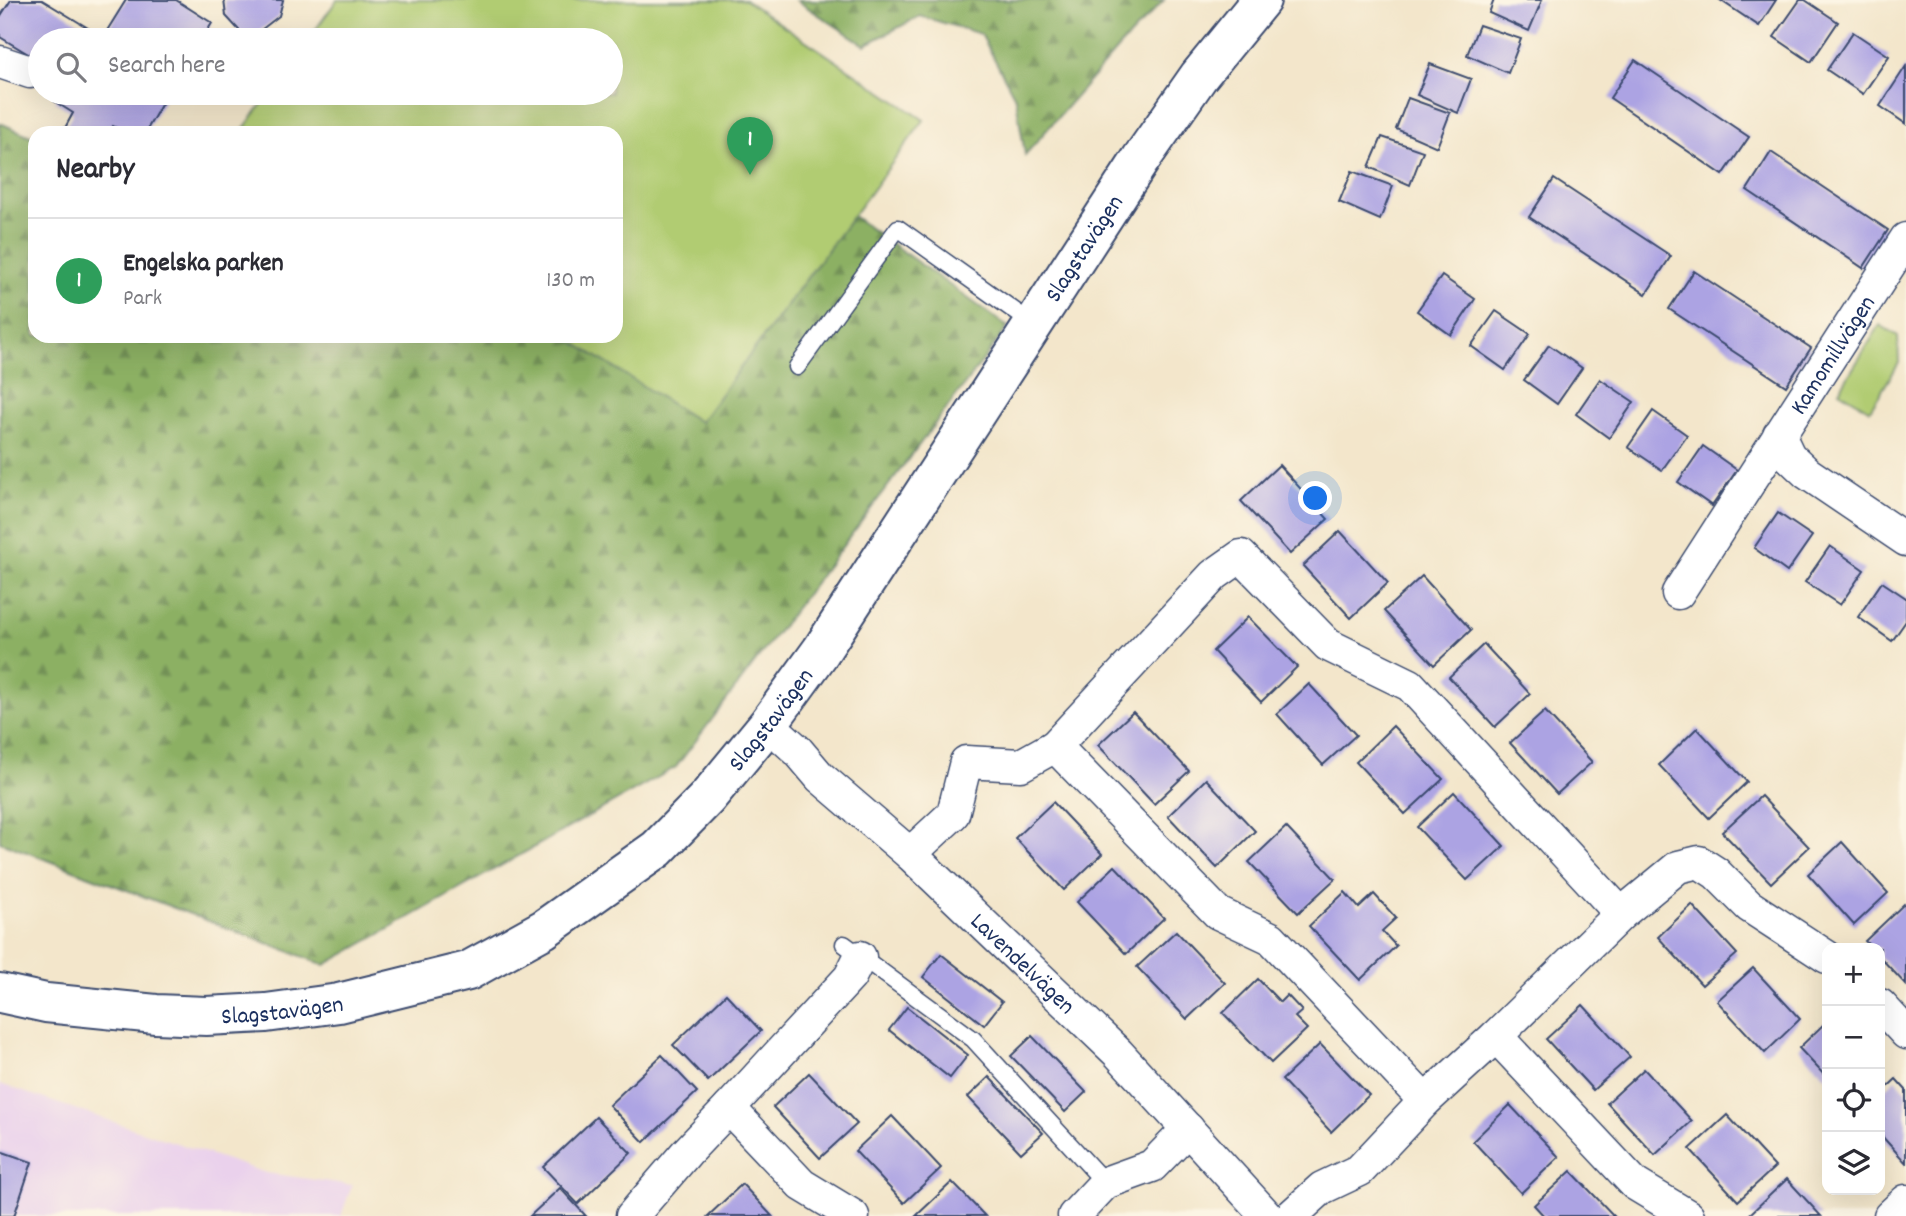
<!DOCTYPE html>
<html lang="en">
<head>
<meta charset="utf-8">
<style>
  :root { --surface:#fff; --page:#f2f2f3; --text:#2b2b33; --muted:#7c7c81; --line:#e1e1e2; --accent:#2563eb }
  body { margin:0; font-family:Dekko,sans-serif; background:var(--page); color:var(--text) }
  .controls { position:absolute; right:21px; bottom:21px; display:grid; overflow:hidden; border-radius:14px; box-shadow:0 7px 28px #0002 }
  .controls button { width:63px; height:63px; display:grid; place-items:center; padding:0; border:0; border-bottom:2px solid var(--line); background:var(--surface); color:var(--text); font:35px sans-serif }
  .you { position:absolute; left:1316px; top:499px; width:24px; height:24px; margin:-18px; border:5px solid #fff; border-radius:50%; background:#1a73e8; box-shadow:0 0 0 10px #1a73e833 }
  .badge { display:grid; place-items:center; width:46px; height:46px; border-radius:50%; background:var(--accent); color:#fff; font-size:23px; font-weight:700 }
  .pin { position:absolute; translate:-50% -58px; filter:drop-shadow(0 2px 4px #0008) }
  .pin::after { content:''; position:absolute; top:37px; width:24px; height:21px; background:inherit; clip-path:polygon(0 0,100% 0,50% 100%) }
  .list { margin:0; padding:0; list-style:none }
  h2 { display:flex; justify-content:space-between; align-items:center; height:91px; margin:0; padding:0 28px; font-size:30px }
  h2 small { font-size:23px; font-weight:400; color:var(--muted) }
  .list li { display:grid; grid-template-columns:46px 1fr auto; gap:21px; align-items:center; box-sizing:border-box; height:126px; padding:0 28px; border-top:2px solid var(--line) }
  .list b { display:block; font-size:26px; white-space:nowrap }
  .list p { margin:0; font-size:23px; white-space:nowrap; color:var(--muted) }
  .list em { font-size:23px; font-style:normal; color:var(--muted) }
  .icon { flex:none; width:38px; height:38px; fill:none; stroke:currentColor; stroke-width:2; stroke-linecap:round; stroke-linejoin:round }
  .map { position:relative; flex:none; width:1906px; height:1216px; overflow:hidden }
  .search { position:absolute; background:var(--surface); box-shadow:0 7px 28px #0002; left:28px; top:28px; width:595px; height:77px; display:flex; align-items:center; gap:18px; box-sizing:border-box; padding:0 24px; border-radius:38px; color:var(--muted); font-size:26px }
  .panel { position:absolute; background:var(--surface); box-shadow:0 7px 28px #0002; left:28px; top:126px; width:595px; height:217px; border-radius:21px }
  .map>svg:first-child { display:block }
</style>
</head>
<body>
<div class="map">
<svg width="1906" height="1216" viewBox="0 0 1906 1216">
  <defs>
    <pattern id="forest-firs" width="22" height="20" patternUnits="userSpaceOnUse" patternTransform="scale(1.75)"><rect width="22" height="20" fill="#8cb064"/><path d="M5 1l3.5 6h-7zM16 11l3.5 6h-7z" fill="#729056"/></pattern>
  </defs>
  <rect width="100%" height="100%" fill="#fcf5e5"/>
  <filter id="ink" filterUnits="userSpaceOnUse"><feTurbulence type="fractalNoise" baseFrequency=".0143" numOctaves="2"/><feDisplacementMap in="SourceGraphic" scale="14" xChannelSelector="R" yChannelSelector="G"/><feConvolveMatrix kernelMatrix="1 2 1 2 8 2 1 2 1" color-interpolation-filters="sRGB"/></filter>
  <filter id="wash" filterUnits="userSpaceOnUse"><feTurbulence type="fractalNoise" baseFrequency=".00686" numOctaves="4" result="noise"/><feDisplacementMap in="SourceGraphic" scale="28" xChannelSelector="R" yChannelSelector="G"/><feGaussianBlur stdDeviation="1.57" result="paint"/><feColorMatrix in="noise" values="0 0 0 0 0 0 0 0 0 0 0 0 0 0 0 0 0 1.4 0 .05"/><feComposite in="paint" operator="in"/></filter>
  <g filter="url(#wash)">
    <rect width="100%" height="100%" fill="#f3e6cb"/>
    <polygon fill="#ead1ec" points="0,1084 266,1173 352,1185 341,1216 0,1216"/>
    <g fill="url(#forest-firs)" stroke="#547061" stroke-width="2">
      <polygon points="796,0 1164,0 1119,47 1025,155 1016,99 981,34 920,16 865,45"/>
      <polygon points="0,123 35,138 35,336 564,336 700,422 853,216 1008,327 676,767 325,965 0,842"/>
    </g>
    <g fill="#b1cc72" stroke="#667e68" stroke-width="2">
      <polygon points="337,0 745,0 924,120 700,422 564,336 616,336 616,133 245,133 242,131 270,93 611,93 611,40 308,40"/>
      <polygon points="1880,325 1898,336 1899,363 1870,410 1839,391"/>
    </g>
    <g id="blocks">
      <g fill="#aca3e3">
        <polygon points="11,0 42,0 103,37 126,0 176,0 212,23 202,40 40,40 40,61 0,37 0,17"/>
        <polygon points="224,0 283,0 279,16 248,40 226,16"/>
        <polygon points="1494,0 1542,0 1529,31 1489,13"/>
        <polygon points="1720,0 1776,0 1759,26"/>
        <polygon points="1800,0 1805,0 1838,22 1811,62 1774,37"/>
        <polygon points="1479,25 1521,39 1508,73 1467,55"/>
        <polygon points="1853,32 1889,56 1863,94 1827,70"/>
        <polygon points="1635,60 1749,137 1723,175 1610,98"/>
        <polygon points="1430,64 1471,79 1458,113 1417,95"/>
        <polygon points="1906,66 1906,124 1880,106"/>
        <polygon points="59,93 157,93 165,98 145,133 126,133 113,126 109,133 73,133 65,128 73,113 54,101"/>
        <polygon points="1408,98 1450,113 1437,147 1396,129"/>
        <polygon points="1382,137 1423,151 1410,185 1369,167"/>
        <polygon points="1771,152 1888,230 1863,268 1747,190"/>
        <polygon points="1352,171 1393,186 1380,220 1339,202"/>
        <polygon points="1554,179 1671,256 1646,294 1529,217"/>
        <polygon points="1694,271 1811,348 1786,386 1669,309"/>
        <polygon points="1442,276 1475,299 1451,335 1417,311"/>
        <polygon points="1496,311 1530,334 1505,370 1471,346"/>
        <polygon points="1549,345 1582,368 1557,404 1524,380"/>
        <polygon points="1600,379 1634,402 1609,438 1576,414"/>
        <polygon points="1653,411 1687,435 1662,470 1628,447"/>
        <polygon points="1703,446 1737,470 1712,506 1678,482"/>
        <polygon points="1279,465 1328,519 1290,554 1241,501"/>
        <polygon points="1778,513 1812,536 1787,572 1754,548"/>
        <polygon points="1340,531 1388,583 1351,618 1303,566"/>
        <polygon points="1830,546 1864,570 1840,605 1805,582"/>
        <polygon points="1422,576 1471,630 1434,665 1384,611"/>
        <polygon points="1882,582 1906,598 1906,621 1892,641 1858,617"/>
        <polygon points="1248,617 1297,667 1261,702 1213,651"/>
        <polygon points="1484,644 1530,694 1495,727 1449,677"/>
        <polygon points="1309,684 1356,735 1323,765 1277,714"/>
        <polygon points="1545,711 1592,762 1557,794 1510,743"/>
        <polygon points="1133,712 1189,771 1154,804 1098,745"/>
        <polygon points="1393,726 1443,779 1405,814 1356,762"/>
        <polygon points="1697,728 1747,782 1709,818 1659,765"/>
        <polygon points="1206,779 1255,831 1217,868 1168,816"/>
        <polygon points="1454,792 1504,846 1467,880 1417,827"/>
        <polygon points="1761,796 1809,847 1771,883 1722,832"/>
        <polygon points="1053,802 1102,854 1064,890 1015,838"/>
        <polygon points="1286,827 1335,879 1298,913 1249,862"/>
        <polygon points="1842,842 1888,893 1854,925 1808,874"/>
        <polygon points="1115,866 1164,918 1126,954 1077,902"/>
        <polygon points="1345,892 1359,908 1374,894 1396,918 1382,931 1396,946 1360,980 1309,926"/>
        <polygon points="1904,904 1906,907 1906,985 1880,957 1880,948 1872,948 1865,941"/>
        <polygon points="1692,905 1737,954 1702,985 1658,937"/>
        <polygon points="1176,931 1225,983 1187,1019 1137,967"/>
        <polygon points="941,954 1002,1002 984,1025 923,977"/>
        <polygon points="1753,968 1800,1019 1765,1053 1717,1001"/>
        <polygon points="1258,979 1280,1002 1287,995 1302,1011 1295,1017 1307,1029 1271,1063 1223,1013"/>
        <polygon points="726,994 761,1031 708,1081 673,1045"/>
        <polygon points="1583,1005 1630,1057 1593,1090 1546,1039"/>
        <polygon points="907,1007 968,1055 950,1078 889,1030"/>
        <polygon points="1827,1021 1827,1078 1799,1048"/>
        <polygon points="1032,1036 1086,1092 1065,1112 1011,1056"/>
        <polygon points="1320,1044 1369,1095 1331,1132 1282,1080"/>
        <polygon points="662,1055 697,1092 644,1142 609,1105"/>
        <polygon points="1644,1069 1692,1121 1655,1155 1607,1103"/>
        <polygon points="809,1073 857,1124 820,1158 773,1107"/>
        <polygon points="989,1077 1043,1133 1021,1153 968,1097"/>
        <polygon points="1896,1079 1906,1090 1906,1163 1880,1134 1880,1094"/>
        <polygon points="1510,1105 1559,1157 1521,1193 1473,1141"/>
        <polygon points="1727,1115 1775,1167 1738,1201 1690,1149"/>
        <polygon points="892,1116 941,1168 904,1203 855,1151"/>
        <polygon points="596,1117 631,1153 578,1204 543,1167"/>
        <polygon points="0,1151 32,1162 14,1216 0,1216"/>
        <polygon points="1571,1171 1614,1216 1544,1216 1534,1205"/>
        <polygon points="1787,1179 1821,1216 1752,1216 1750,1214"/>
        <polygon points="952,1182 985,1216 916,1216"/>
        <polygon points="742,1184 772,1216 708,1216"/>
        <polygon points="560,1188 586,1216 530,1216"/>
      </g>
    </g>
  </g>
  <g filter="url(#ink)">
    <use href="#blocks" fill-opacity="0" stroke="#3b4a6e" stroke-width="2"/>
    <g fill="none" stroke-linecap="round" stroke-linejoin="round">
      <defs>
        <g id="lane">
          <polyline points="797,367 898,228 1033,324"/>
          <polyline points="844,944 973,1039 1105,1183"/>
        </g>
        <g id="street">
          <polyline points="0,62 30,72"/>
          <polyline points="1779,435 1789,456 1807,473 1906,540"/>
          <path id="s1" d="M1678,593L1906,239"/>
          <path id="s2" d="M768,724L798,751L820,777L910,854L1118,1053L1267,1216"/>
          <polyline points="1055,746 1214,575 1241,556 1328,645 1410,685 1621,914"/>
          <polyline points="910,854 953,814 966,762 1021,765 1055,746 1218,913 1271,938 1425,1101"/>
          <polyline points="1880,1005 1906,1033"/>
          <polyline points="1496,1036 1635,1184 1688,1216"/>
          <polyline points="729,1108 850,977 860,957"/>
          <polyline points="632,1216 687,1152 729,1108 802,1185 853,1216"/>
          <polyline points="1074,1216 1105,1183 1152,1166 1188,1129"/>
          <polyline points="1291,1216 1322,1188 1360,1170 1425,1101 1496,1036 1621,914 1678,867 1699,862 1716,873 1749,906 1827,957"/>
          <polyline points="1890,1216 1906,1201"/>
        </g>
        <g id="secondary">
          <path id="s3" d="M0,993L46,1003L156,1014L206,1016L266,1013L339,1003L468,971L544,929L657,849L707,798L768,724L821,651L1141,159L1199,76L1261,0"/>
        </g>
      </defs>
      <use href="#lane" stroke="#3b4a6e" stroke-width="19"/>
      <use href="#street" stroke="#3b4a6e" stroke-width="35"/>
      <use href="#secondary" stroke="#3b4a6e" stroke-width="42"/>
      <use href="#lane" stroke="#fff" stroke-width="16"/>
      <use href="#street" stroke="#fff" stroke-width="32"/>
      <use href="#secondary" stroke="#fff" stroke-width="38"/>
    </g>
  </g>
  <g text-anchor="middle" stroke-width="5" stroke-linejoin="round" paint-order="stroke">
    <g font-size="24" fill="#1b2f5e" stroke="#fcf5e5">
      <text dy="8" stroke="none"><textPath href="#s3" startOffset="1438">Slagstavägen</textPath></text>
      <text dy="8" stroke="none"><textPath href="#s1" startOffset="284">Kamomillvägen</textPath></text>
      <text dy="8" stroke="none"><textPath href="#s3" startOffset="872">Slagstavägen</textPath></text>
      <text dy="8" stroke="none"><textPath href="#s2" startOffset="350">Lavendelvägen</textPath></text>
      <text dy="8" stroke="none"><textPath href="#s3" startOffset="284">Slagstavägen</textPath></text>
    </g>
  </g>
</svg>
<div class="controls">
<button>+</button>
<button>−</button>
<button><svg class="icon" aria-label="locate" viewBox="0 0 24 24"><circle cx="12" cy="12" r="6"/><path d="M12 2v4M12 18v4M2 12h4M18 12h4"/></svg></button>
<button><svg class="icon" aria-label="layers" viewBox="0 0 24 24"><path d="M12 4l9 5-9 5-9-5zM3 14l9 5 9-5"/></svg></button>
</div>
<div class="you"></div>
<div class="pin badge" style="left:750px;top:175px;background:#2e9e5b">1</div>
<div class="search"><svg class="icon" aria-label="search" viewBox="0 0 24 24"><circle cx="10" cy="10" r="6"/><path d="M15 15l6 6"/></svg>Search here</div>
<section class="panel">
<h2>Nearby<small></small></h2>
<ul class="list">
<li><span class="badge" style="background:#2e9e5b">1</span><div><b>Engelska parken</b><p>Park</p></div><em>130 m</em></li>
</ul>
</section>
</div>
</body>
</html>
